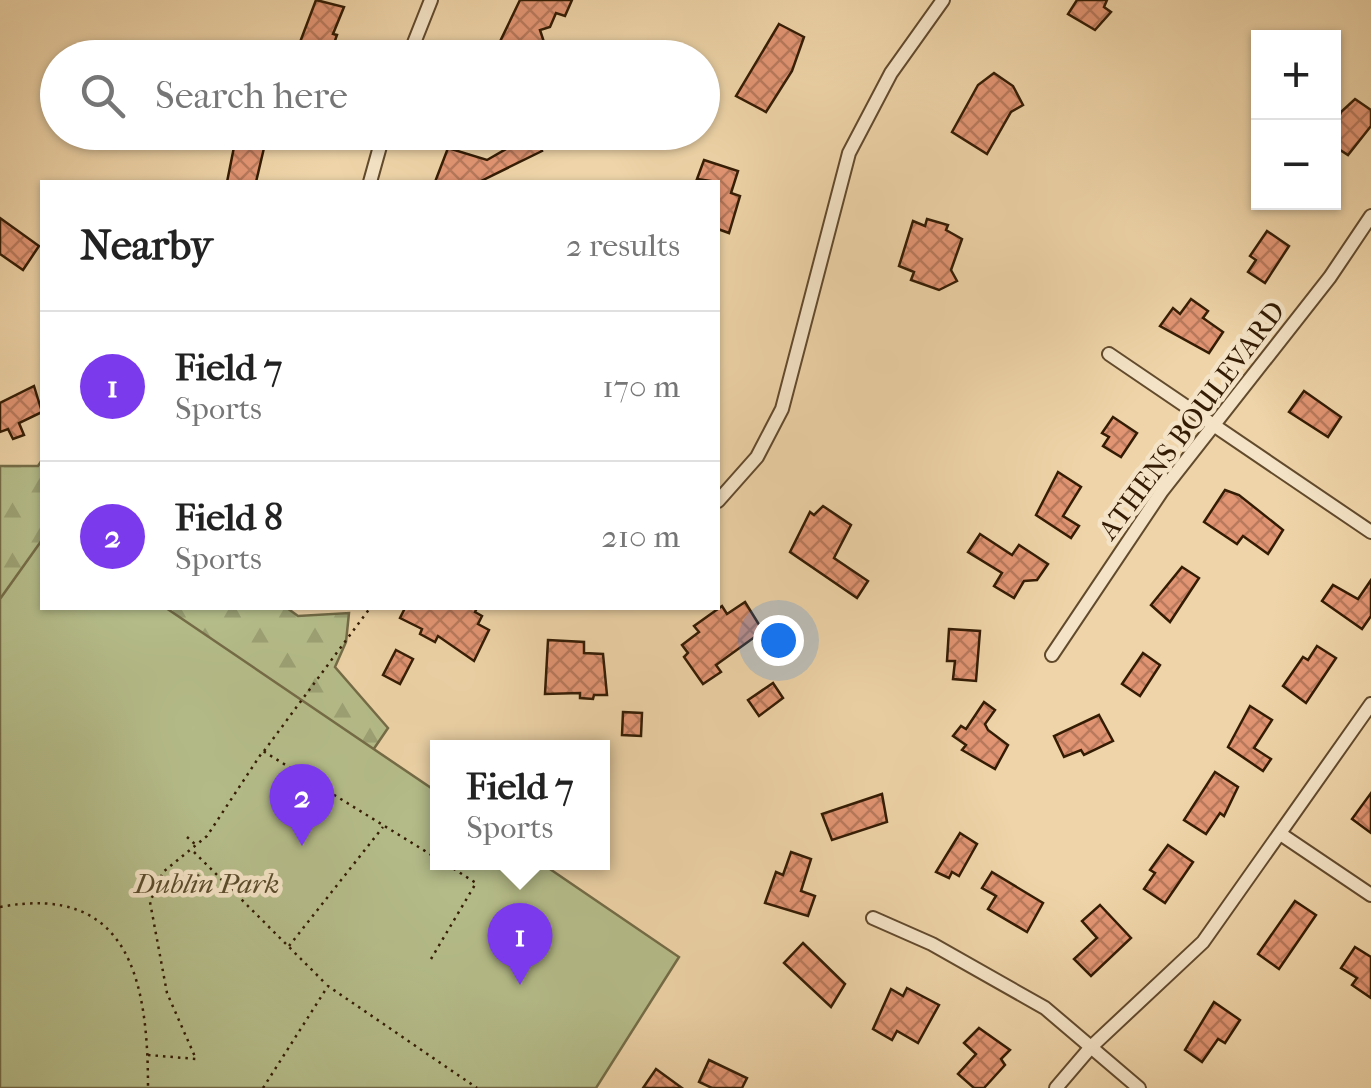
<!DOCTYPE html>
<html lang="en">
<head>
<meta charset="utf-8">
<style>
  :root { --surface:#fff; --page:#f2f2f2; --text:#222; --muted:#767676; --line:#e0e0e0; --accent:#7c3aed }
  body { margin:0; font-family:"IM FELL French Canon",serif; background:var(--page); color:var(--text) }
  .controls { position:absolute; right:30px; top:30px; display:grid; overflow:hidden; border-radius:0px; box-shadow:0 2px 8px #0004 }
  .controls button { width:90px; height:90px; display:grid; place-items:center; padding:0; border:0; border-bottom:2px solid var(--line); background:var(--surface); color:var(--text); font:50px sans-serif }
  .you { position:absolute; left:778px; top:640px; width:35px; height:35px; margin:-25px; border:8px solid #fff; border-radius:50%; background:#1a73e8; box-shadow:0 0 0 15px #1a73e833 }
  .badge { display:grid; place-items:center; width:65px; height:65px; border-radius:50%; background:var(--accent); color:#fff; font-size:32px; font-weight:700 }
  .pin { position:absolute; translate:-50% -82px; filter:drop-shadow(0 2px 5px #0008) }
  .pin::after { content:''; position:absolute; top:52px; width:35px; height:30px; background:inherit; clip-path:polygon(0 0,100% 0,50% 100%) }
  .popup { position:absolute; left:430px; top:740px; width:180px; height:130px; box-sizing:border-box; display:grid; place-content:center; border-radius:0px; background:var(--surface); filter:drop-shadow(0 2px 8px #0005); font-size:32px; white-space:nowrap; color:var(--muted) }
  .popup b { font-size:38px; color:var(--text) }
  .popup::after { content:''; position:absolute; left:50%; top:100%; margin-left:-20px; border:20px solid transparent; border-top-color:var(--surface) }
  .list { margin:0; padding:0; list-style:none }
  h2 { display:flex; justify-content:space-between; align-items:center; height:130px; margin:0; padding:0 40px; font-size:42px }
  h2 small { font-size:32px; font-weight:400; color:var(--muted) }
  .list li { display:grid; grid-template-columns:65px 1fr auto; gap:30px; align-items:center; box-sizing:border-box; height:150px; padding:0 40px; border-top:2px solid var(--line) }
  .list b { display:block; font-size:38px; white-space:nowrap }
  .list p { margin:0; font-size:32px; white-space:nowrap; color:var(--muted) }
  .list em { font-size:32px; font-style:normal; color:var(--muted) }
  .icon { flex:none; width:55px; height:55px; fill:none; stroke:currentColor; stroke-width:2; stroke-linecap:round; stroke-linejoin:round }
  .map { position:relative; flex:none; width:1371px; height:1088px; overflow:hidden }
  .search { position:absolute; background:var(--surface); box-shadow:0 2px 8px #0004; left:40px; top:40px; width:680px; height:110px; display:flex; align-items:center; gap:25px; box-sizing:border-box; padding:0 35px; border-radius:55px; color:var(--muted); font-size:38px }
  .panel { position:absolute; background:var(--surface); box-shadow:0 2px 8px #0004; left:40px; top:180px; width:680px; height:430px; border-radius:0px }
  .map>svg:first-child { display:block }
</style>
</head>
<body>
<div class="map">
<svg width="1371" height="1088" viewBox="0 0 1371 1088">
  <defs>
    <pattern id="forest-firs" width="22" height="20" patternUnits="userSpaceOnUse" patternTransform="scale(2.5)"><rect width="22" height="20" fill="#b5bd8a"/><path d="M5 1l3.5 6h-7zM16 11l3.5 6h-7z" fill="#9ca275"/></pattern>
    <pattern id="building-cross-hatch" width="8" height="8" patternUnits="userSpaceOnUse" patternTransform="scale(2.5)"><rect width="8" height="8" fill="#e29573"/><path d="M0 0l8 8M0 8l8-8" fill="none" stroke="#b8795c"/></pattern>
  </defs>
  <rect width="100%" height="100%" fill="#eed4a8"/>
  <filter id="stains"><feTurbulence type="fractalNoise" baseFrequency=".002" numOctaves="4"/><feColorMatrix values="0 0 0 0 .2 0 0 0 0 .09 0 0 0 0 .02 0 0 0 .5 -.17"/></filter>
  <radialGradient id="worn" r=".72"><stop offset=".6" stop-color="#630" stop-opacity="0"/><stop offset="1" stop-color="#630" stop-opacity=".3"/></radialGradient>
  <polygon fill="url(#forest-firs)" stroke="#746c47" stroke-width="2.5" points="42,460 42,608 287,608 298,616 349,613 346,642 335,667 388,728 354,778 0,742 0,466 38,466"/>
  <polygon fill="#b5bd8a" stroke="#746c47" stroke-width="2.5" points="42,540 42,608 166,608 437,792 438,862 541,863 679,957 596,1088 0,1088 0,599"/>
  <g fill="url(#building-cross-hatch)" stroke="#341c04" stroke-width="2.5">
    <polygon points="316,0 344,7 333,34 337,35 329,58 294,58"/>
    <polygon points="520,0 572,0 565,16 556,13 550,27 540,30 544,42 540,49 525,58 503,58 494,54"/>
    <polygon points="1077,0 1107,0 1104,7 1111,12 1095,30 1068,14"/>
    <polygon points="779,24 804,37 792,71 766,112 736,96"/>
    <polygon points="994,73 1013,86 1023,105 1011,112 987,154 952,132 978,85"/>
    <polygon points="1355,99 1371,110 1371,126 1348,155 1334,146 1334,130 1341,112"/>
    <polygon points="534,133 542,151 479,182 435,182 448,148 487,160"/>
    <polygon points="235,142 264,148 256,182 227,182"/>
    <polygon points="704,160 738,171 731,193 740,196 729,233 718,229 718,182 697,179"/>
    <polygon points="0,218 39,246 23,270 0,254"/>
    <polygon points="927,219 948,225 946,230 962,239 951,270 957,281 939,290 911,280 914,272 899,266 913,221 925,226"/>
    <polygon points="1267,231 1289,246 1265,283 1248,272 1256,260 1250,256"/>
    <polygon points="1191,299 1208,311 1203,318 1223,332 1209,353 1160,326 1173,308 1180,314"/>
    <polygon points="34,386 42,412 19,423 24,435 13,439 8,429 0,432 0,403"/>
    <polygon points="1304,391 1341,417 1328,437 1289,412"/>
    <polygon points="1113,417 1137,433 1121,457 1103,446 1109,437 1102,433"/>
    <polygon points="1058,472 1081,487 1063,516 1079,526 1071,538 1036,515"/>
    <polygon points="1225,490 1239,495 1283,530 1268,554 1243,536 1237,544 1204,522"/>
    <polygon points="823,506 851,525 834,558 868,581 857,598 790,552 810,512 814,515"/>
    <polygon points="980,534 1012,555 1019,545 1048,564 1037,580 1024,581 1014,598 994,586 1002,573 968,552"/>
    <polygon points="1182,567 1199,578 1170,622 1151,605"/>
    <polygon points="1371,580 1371,616 1362,629 1322,601 1333,585 1358,599"/>
    <polygon points="745,602 763,631 716,665 721,672 703,684 684,657 688,653 682,645 699,632 694,626 722,606 727,614"/>
    <polygon points="405,608 477,608 475,612 482,616 478,624 489,630 474,661 438,636 435,642 420,634 422,629 400,618"/>
    <polygon points="949,629 980,631 976,681 953,679 955,661 947,661"/>
    <polygon points="548,640 584,642 584,653 603,654 607,695 594,695 593,699 580,698 580,693 545,694"/>
    <polygon points="1317,646 1336,658 1306,703 1283,686 1303,657 1308,660"/>
    <polygon points="396,650 413,659 400,684 383,675"/>
    <polygon points="1143,653 1160,665 1140,696 1122,684"/>
    <polygon points="773,683 783,698 759,716 748,700"/>
    <polygon points="984,702 995,710 985,724 988,730 1008,745 995,769 962,750 966,745 953,736 961,726 966,729"/>
    <polygon points="1250,706 1272,720 1254,748 1271,759 1263,771 1228,747"/>
    <polygon points="623,712 642,713 641,736 622,735"/>
    <polygon points="1099,715 1113,741 1084,755 1081,750 1064,757 1054,736"/>
    <polygon points="1215,772 1238,787 1224,816 1220,813 1206,834 1184,820"/>
    <polygon points="1371,793 1371,833 1352,819"/>
    <polygon points="882,794 887,822 832,840 822,814"/>
    <polygon points="960,833 977,844 959,876 952,872 949,878 936,872"/>
    <polygon points="1168,845 1193,862 1165,903 1144,889 1155,873 1150,870"/>
    <polygon points="791,852 811,859 801,891 815,896 808,916 765,903 776,872 783,875"/>
    <polygon points="992,872 1043,903 1027,932 988,909 996,896 982,888"/>
    <polygon points="1295,901 1316,915 1279,969 1258,954"/>
    <polygon points="1100,905 1131,938 1091,976 1074,959 1097,938 1082,921"/>
    <polygon points="803,943 845,984 831,1007 784,963"/>
    <polygon points="1355,947 1371,957 1371,998 1352,985 1357,978 1341,968"/>
    <polygon points="907,988 939,1005 918,1043 897,1031 892,1040 873,1029 891,989 903,996"/>
    <polygon points="1214,1002 1240,1020 1225,1043 1218,1039 1202,1062 1185,1050"/>
    <polygon points="979,1028 1010,1050 1001,1059 1005,1065 984,1088 974,1088 958,1074 976,1054 964,1043"/>
    <polygon points="709,1060 747,1078 742,1088 712,1088 699,1082"/>
    <polygon points="656,1069 682,1088 643,1088"/>
  </g>
  <g fill="none" stroke-linecap="round" stroke-linejoin="round">
    <defs>
      <g id="street">
        <polyline points="408,58 431,0"/>
        <polyline points="370,182 384,132"/>
        <polyline points="1109,354 1371,532"/>
        <polyline points="718,501 757,457 782,409 849,153 891,73 943,0"/>
        <polyline points="1052,655 1162,491 1330,277 1371,216"/>
        <polyline points="1282,835 1371,895"/>
        <polyline points="873,918 932,944 1045,1008 1139,1088"/>
        <polyline points="1056,1088 1091,1047 1203,942 1371,704"/>
      </g>
    </defs>
    <use href="#street" stroke="#624a2d" stroke-width="16"/>
    <g stroke="#341c04" stroke-width="2.5" stroke-dasharray="2.5 5" stroke-linecap="butt">
      <polyline points="264,751 370,608"/>
      <polyline points="187,837 196,845"/>
      <polyline points="194,852 326,984"/>
      <path d="M0,907C132,882 148,986 148,1088"/>
      <polyline points="289,946 383,827"/>
      <polyline points="431,959 476,883 443,862"/>
      <polyline points="148,1055 196,1059 167,993 150,902 163,872 207,836 263,751 438,859"/>
      <polyline points="263,1088 328,986 477,1088"/>
    </g>
    <use href="#street" stroke="#f4e3c6" stroke-width="12"/>
  </g>
  <g text-anchor="middle" stroke-width="9" stroke-linejoin="round" paint-order="stroke">
    <g font-size="28" fill="#341c04" stroke="#f4e3c6">
      <text transform="translate(1191 420) rotate(-53)" y="10">ATHENS BOULEVARD</text>
    </g>
    <g font-size="28" font-style="italic" fill="#5b4c2c" stroke="#f4e3c6">
      <text x="207" y="893">Dublin Park</text>
    </g>
  </g>
  <rect width="100%" height="100%" filter="url(#stains)"/>
  <rect width="100%" height="100%" fill="url(#worn)"/>
</svg>
<div class="controls">
<button>+</button>
<button>−</button>
</div>
<div class="you"></div>
<div class="pin badge" style="left:520px;top:985px">1</div>
<div class="popup"><b>Field 7</b>Sports</div>
<div class="pin badge" style="left:302px;top:846px">2</div>
<div class="search"><svg class="icon" aria-label="search" viewBox="0 0 24 24"><circle cx="10" cy="10" r="6"/><path d="M15 15l6 6"/></svg>Search here</div>
<section class="panel">
<h2>Nearby<small>2 results</small></h2>
<ul class="list">
<li><span class="badge">1</span><div><b>Field 7</b><p>Sports</p></div><em>170 m</em></li>
<li><span class="badge">2</span><div><b>Field 8</b><p>Sports</p></div><em>210 m</em></li>
</ul>
</section>
</div>
</body>
</html>
